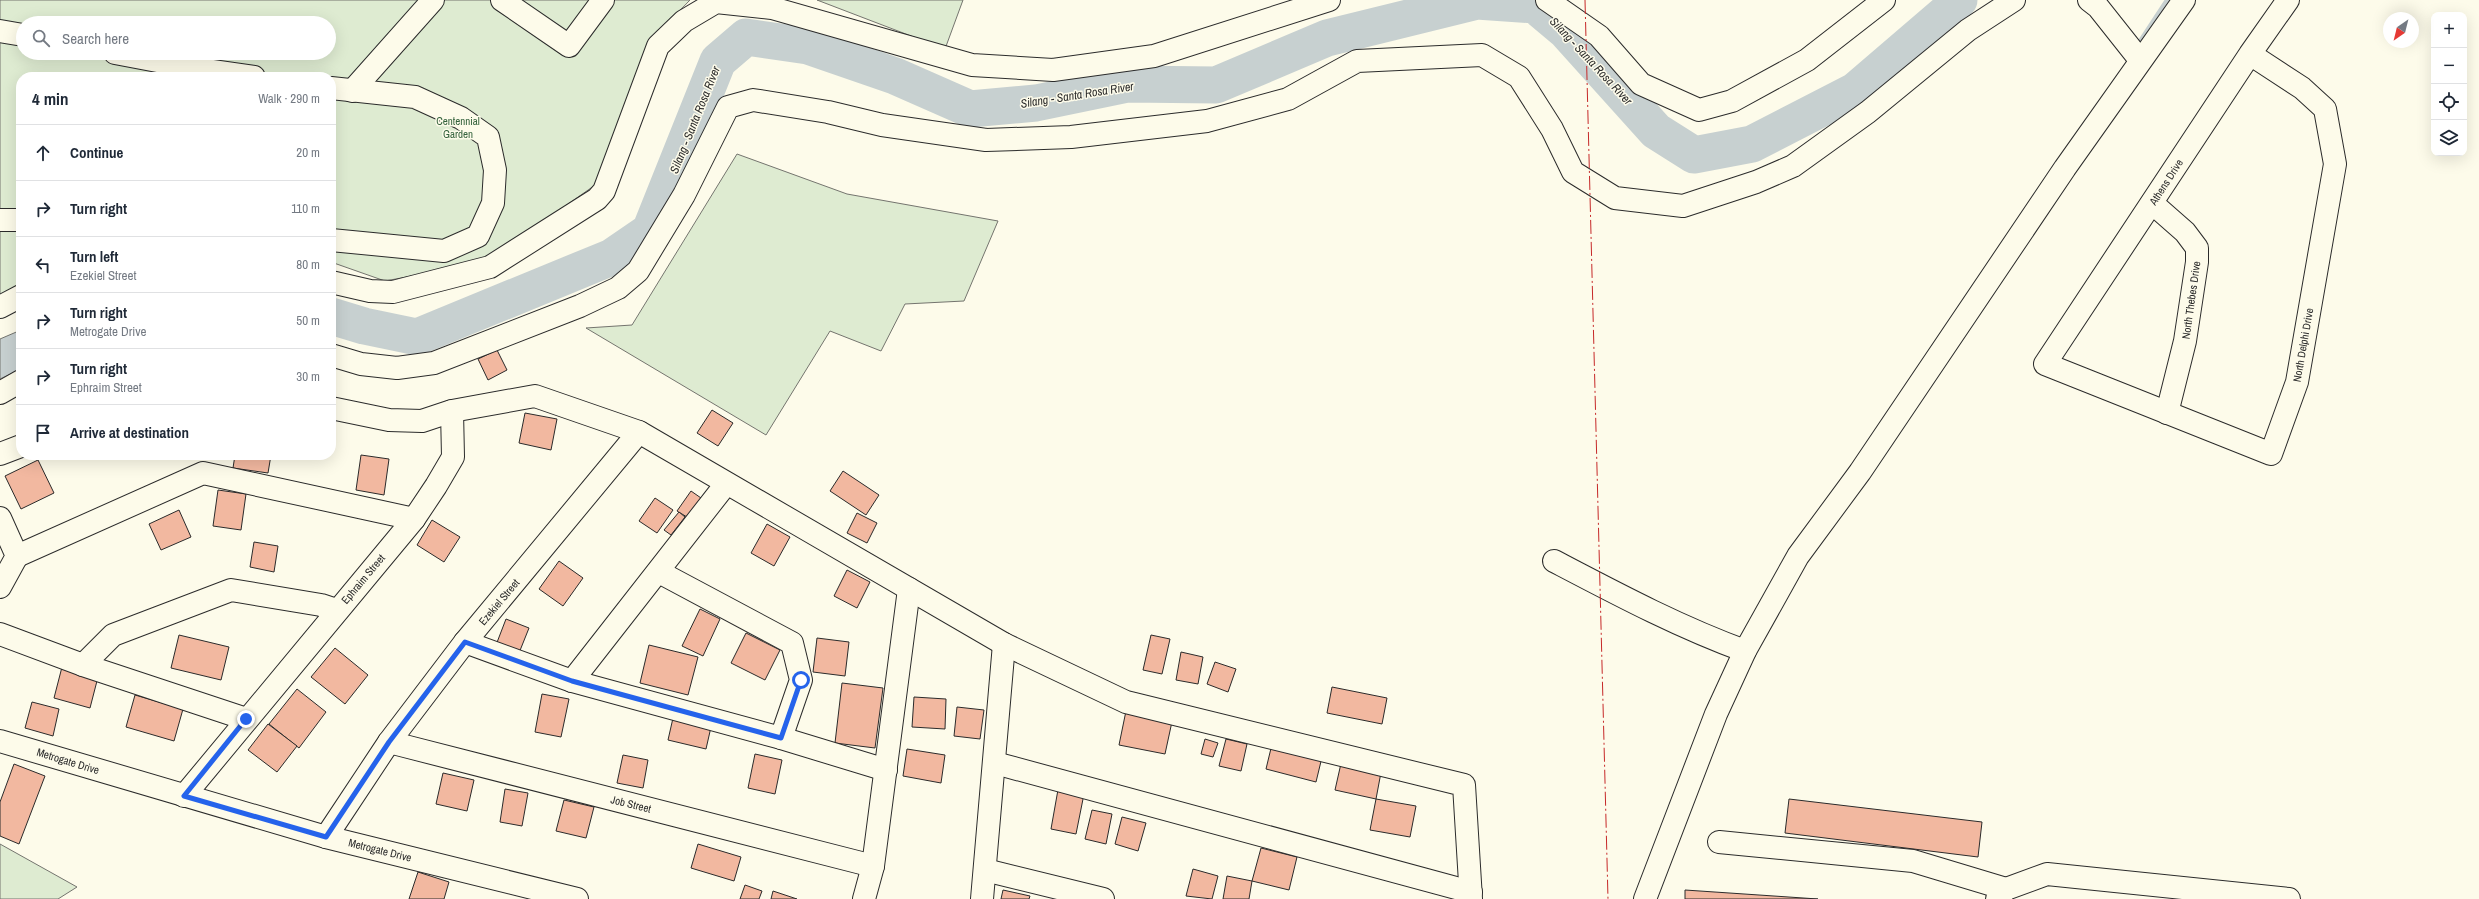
<!DOCTYPE html>
<html lang="en">
<head>
<meta charset="utf-8">
<style>
  :root { --surface:#fff; --page:#f6f6f7; --text:#1f2937; --muted:#747a83; --line:#e0e1e3 }
  body { margin:0; font-family:"Archivo Narrow",sans-serif; background:var(--page); color:var(--text) }
  .controls { position:absolute; right:12px; top:12px; display:grid; overflow:hidden; border-radius:8px; box-shadow:0 4px 16px #0002 }
  .controls button { width:36px; height:36px; display:grid; place-items:center; padding:0; border:0; border-bottom:1px solid var(--line); background:var(--surface); color:var(--text); font:20px sans-serif }
  .compass { position:absolute; left:2383px; top:12px; width:36px; height:36px; border-radius:50%; background:var(--surface); box-shadow:0 4px 16px #0002; rotate:215deg }
  .stop { position:absolute; width:12px; height:12px; margin:-9px; border:3px solid #2563eb; border-radius:50%; background:#fff }
  .stop.end { background:#2563eb; border-color:#fff; box-shadow:0 1px 4px #0008 }
  .list { margin:0; padding:0; list-style:none }
  h2 { display:flex; justify-content:space-between; align-items:center; height:52px; margin:0; padding:0 16px; font-size:17px }
  h2 small { font-size:13px; font-weight:400; color:var(--muted) }
  .list li { display:grid; grid-template-columns:26px 1fr auto; gap:12px; align-items:center; box-sizing:border-box; height:56px; padding:0 16px; border-top:1px solid var(--line) }
  .list b { display:block; font-size:15px; white-space:nowrap }
  .list p { margin:0; font-size:13px; white-space:nowrap; color:var(--muted) }
  .list em { font-size:13px; font-style:normal; color:var(--muted) }
  .icon { flex:none; width:22px; height:22px; fill:none; stroke:currentColor; stroke-width:2; stroke-linecap:round; stroke-linejoin:round }
  .map { position:relative; flex:none; width:2479px; height:899px; overflow:hidden }
  .search { position:absolute; background:var(--surface); box-shadow:0 4px 16px #0002; left:16px; top:16px; width:320px; height:44px; display:flex; align-items:center; gap:10px; box-sizing:border-box; padding:0 14px; border-radius:22px; color:var(--muted); font-size:15px }
  .panel { position:absolute; background:var(--surface); box-shadow:0 4px 16px #0002; left:16px; top:72px; width:320px; height:388px; border-radius:16px }
  .map>svg:first-child { display:block }
</style>
</head>
<body>
<div class="map">
<svg width="2479" height="899" viewBox="0 0 2479 899">
  <rect width="100%" height="100%" fill="#fdfbea"/>
  <g fill="#deebd1" stroke="#74746e" fill-rule="evenodd">
    <path d="M0,0H690L650,41L598,183L486,262L385,281L331,262V77H21V299L0,312ZM23,23H329V53H23Z"/>
    <polygon points="817,0 963,0 945,49"/>
    <polygon points="737,154 847,194 998,221 964,301 905,304 881,351 830,331 766,435 586,328 632,325"/>
    <polygon points="0,844 77,887 58,899 0,899"/>
  </g>
  <polygon fill="#c7d0d0" stroke="#74746e" points="21,330 21,369 0,379 0,339"/>
  <g fill="none" stroke-linecap="round" stroke-linejoin="round">
    <polyline stroke="#c7d0d0" stroke-width="6" points="2136,49 2168,0"/>
    <polyline stroke="#c7d0d0" stroke-width="37" points="331,316 364,326 417,337 612,257 650,231 718,61 746,37 808,46 895,76 970,109 1036,103 1128,84 1216,85 1327,38 1477,1 1535,5 1566,31 1656,131 1694,155 1752,144 1855,91 1946,13 1959,0"/>
  </g>
  <g fill="#f2b8a0" stroke="#2b2b2b">
    <polygon points="497,350 507,370 488,380 478,359"/>
    <polygon points="712,410 733,423 718,446 697,433"/>
    <polygon points="525,413 557,419 551,450 519,443"/>
    <polygon points="235,455 271,455 268,473 233,468"/>
    <polygon points="361,455 389,459 384,495 356,490"/>
    <polygon points="38,460 54,493 21,509 5,476"/>
    <polygon points="843,471 879,495 866,515 830,491"/>
    <polygon points="218,490 246,494 241,530 213,526"/>
    <polygon points="691,491 701,498 687,517 677,511"/>
    <polygon points="655,498 673,510 657,533 639,521"/>
    <polygon points="179,510 191,537 161,550 149,524"/>
    <polygon points="679,512 685,517 671,535 664,530"/>
    <polygon points="857,513 877,523 867,543 847,533"/>
    <polygon points="432,520 460,537 444,562 417,545"/>
    <polygon points="767,524 790,537 774,566 751,553"/>
    <polygon points="254,542 278,546 274,572 250,567"/>
    <polygon points="559,561 583,578 563,606 539,589"/>
    <polygon points="847,570 870,582 857,608 834,596"/>
    <polygon points="700,609 720,619 703,656 682,646"/>
    <polygon points="506,619 529,628 519,653 496,645"/>
    <polygon points="746,633 780,650 765,680 731,663"/>
    <polygon points="179,635 229,647 221,680 171,668"/>
    <polygon points="1151,635 1170,639 1162,674 1143,670"/>
    <polygon points="817,638 849,642 845,676 813,672"/>
    <polygon points="649,645 698,657 688,695 640,683"/>
    <polygon points="335,648 368,675 345,704 311,677"/>
    <polygon points="1181,652 1203,657 1198,684 1176,680"/>
    <polygon points="1215,662 1236,669 1228,692 1207,684"/>
    <polygon points="62,667 98,677 90,708 54,698"/>
    <polygon points="842,683 883,688 875,748 835,743"/>
    <polygon points="1332,687 1387,698 1382,724 1327,713"/>
    <polygon points="297,689 326,712 299,748 269,724"/>
    <polygon points="542,694 569,699 561,737 535,732"/>
    <polygon points="135,695 183,709 174,741 126,727"/>
    <polygon points="914,697 946,699 945,729 912,727"/>
    <polygon points="32,702 59,709 53,736 25,728"/>
    <polygon points="1127,706 1173,717 1165,754 1119,745"/>
    <polygon points="957,707 984,710 980,739 954,736"/>
    <polygon points="673,718 711,727 706,749 668,740"/>
    <polygon points="268,724 297,746 277,772 248,750"/>
    <polygon points="1205,739 1218,743 1213,757 1201,754"/>
    <polygon points="1226,739 1247,744 1241,771 1219,766"/>
    <polygon points="1273,740 1323,753 1316,782 1266,769"/>
    <polygon points="907,749 945,755 941,783 903,776"/>
    <polygon points="755,754 782,760 775,794 748,788"/>
    <polygon points="623,755 648,760 643,788 617,783"/>
    <polygon points="1342,759 1382,767 1376,799 1335,790"/>
    <polygon points="14,764 45,776 19,844 0,836 0,802"/>
    <polygon points="443,773 474,780 467,811 436,804"/>
    <polygon points="1059,784 1085,789 1076,834 1051,829"/>
    <polygon points="505,789 528,793 522,826 500,822"/>
    <polygon points="1376,799 1416,806 1410,837 1370,830"/>
    <polygon points="1789,799 1982,822 1978,857 1785,833"/>
    <polygon points="564,800 594,807 586,838 556,831"/>
    <polygon points="1092,810 1112,814 1106,844 1085,839"/>
    <polygon points="1122,817 1146,823 1138,851 1115,844"/>
    <polygon points="698,844 741,857 734,881 691,868"/>
    <polygon points="1261,848 1297,857 1289,890 1252,881"/>
    <polygon points="1193,869 1218,876 1212,899 1186,896"/>
    <polygon points="418,872 449,882 444,899 409,899"/>
    <polygon points="1227,876 1252,881 1249,899 1223,899"/>
    <polygon points="745,885 762,891 759,899 740,899"/>
    <polygon points="1003,890 1030,896 1029,899 1001,899"/>
    <polygon points="1685,890 1818,899 1685,899"/>
    <polygon points="773,891 797,899 771,899"/>
  </g>
  <g fill="none" stroke-linecap="round" stroke-linejoin="round">
    <defs>
      <g id="minor">
        <polyline points="502,0 569,46 603,0"/>
        <polyline points="1547,0 1599,36 1641,84 1699,110 1732,101 1807,60 1884,0"/>
        <polyline points="2089,0 2098,7 2140,60"/>
        <polyline points="0,31 23,35"/>
        <polyline points="115,53 205,70 254,77"/>
        <polyline points="2250,54 2302,88 2325,109 2335,164 2297,382 2271,454 2045,364 2250,54 2288,0"/>
        <polyline points="331,88 415,97 461,118 488,137 495,170 493,203 478,236 444,251 331,240"/>
        <polyline points="352,91 433,0"/>
        <polyline points="2152,203 2185,232 2197,248 2197,262 2185,341 2167,413"/>
        <polyline points="0,220 21,220"/>
        <polyline points="331,282 370,291 393,292 490,267 597,199 604,191 658,46 684,21 716,2 772,8 972,65 1053,70 1154,56 1329,0"/>
        <polyline points="0,307 21,296"/>
        <polyline points="331,355 361,364 397,368 434,363 580,306 618,288 638,271 684,195 728,107 753,100 828,112 882,125 986,140 1071,137 1207,121 1288,99 1357,61 1482,55 1519,77 1552,129 1573,172 1615,198 1683,206 1756,182 1793,166 1868,112 1968,30 2014,0"/>
        <polyline points="0,393 21,381"/>
        <polyline points="331,408 389,420 422,421 452,411"/>
        <polyline points="0,454 21,446"/>
        <polyline points="0,518 17,556 0,587"/>
        <polyline points="17,556 203,473 414,519"/>
        <path d="M1554,561C1617,594 1679,627 1745,651"/>
        <polyline points="659,572 792,643 801,680 781,738"/>
        <polyline points="0,634 83,665 246,719"/>
        <polyline points="465,642 572,681 781,738 886,770"/>
        <polyline points="83,665 113,635 231,590 321,605 336,610"/>
        <polyline points="572,681 726,484"/>
        <polyline points="0,741 326,837 577,899"/>
        <polyline points="389,742 873,866"/>
        <polyline points="995,763 1471,892"/>
        <polyline points="184,796 414,519 436,486 453,457 452,411 535,396 639,432 1004,644 1126,702 1464,785 1471,899"/>
        <polyline points="326,837 389,742 465,642 639,432"/>
        <polyline points="1719,842 1913,861 2006,889"/>
        <polyline points="985,870 1103,899"/>
        <polyline points="864,899 873,866 909,589"/>
        <polyline points="982,899 1004,644"/>
        <polyline points="1645,899 1716,714 1745,651 1798,556 1860,472 2065,168 2184,0"/>
        <polyline points="1997,899 2006,889 2047,874 2289,899"/>
      </g>
    </defs>
    <use href="#minor" stroke="#2b2b2b" stroke-width="24"/>
    <use href="#minor" stroke="#fdfbea" stroke-width="22"/>
    <polyline stroke="#c62828" stroke-width="1" stroke-dasharray="14 3 2 3" stroke-linecap="butt" points="1585,0 1608,899"/>
  </g>
  <g fill="none" stroke-linecap="round" stroke-linejoin="round">
    <polyline stroke="#2563eb" stroke-width="5" points="246,719 184,796 326,837 389,742 465,642 572,681 781,738 801,680"/>
  </g>
  <g text-anchor="middle" stroke-width="3" stroke-linejoin="round" paint-order="stroke">
    <g font-size="11" fill="#34623c" stroke="#fdfbea">
      <text x="458" y="125">Centennial<tspan x="458" dy="13">Garden</tspan></text>
    </g>
    <g font-size="11" fill="#2b2b2b" stroke="#fdfbea">
      <text transform="translate(2166 182) rotate(-57)" y="4">Athens Drive</text>
      <text transform="translate(2191 300) rotate(-82)" y="4">North Thebes Drive</text>
      <text transform="translate(2303 345) rotate(-80)" y="4">North Delphi Drive</text>
      <text transform="translate(363 579) rotate(-50)" y="4">Ephraim Street</text>
      <text transform="translate(499 602) rotate(-50)" y="4">Ezekiel Street</text>
      <text transform="translate(68 761) rotate(17)" y="4">Metrogate Drive</text>
      <text transform="translate(631 804) rotate(14)" y="4">Job Street</text>
      <text transform="translate(380 850) rotate(14)" y="4">Metrogate Drive</text>
    </g>
    <g font-size="12" font-style="italic" fill="#2b2b2b" stroke="#fdfbea">
      <text transform="translate(1591 61) rotate(47)" y="4">Silang - Santa Rosa River</text>
      <text transform="translate(1077 95) rotate(-9)" y="4">Silang - Santa Rosa River</text>
      <text transform="translate(695 120) rotate(-68)" y="4">Silang - Santa Rosa River</text>
    </g>
  </g>
</svg>
<div class="controls">
<button>+</button>
<button>−</button>
<button><svg class="icon" aria-label="locate" viewBox="0 0 24 24"><circle cx="12" cy="12" r="6"/><path d="M12 2v4M12 18v4M2 12h4M18 12h4"/></svg></button>
<button><svg class="icon" aria-label="layers" viewBox="0 0 24 24"><path d="M12 4l9 5-9 5-9-5zM3 14l9 5 9-5"/></svg></button>
</div>
<svg class="compass" viewBox="-18 -18 36 36"><path d="M0-13l5 13h-10z" fill="#e53935"/><path d="M0 13l5-13h-10z" fill="#747a83"/></svg>
<div class="stop" style="left:801px;top:680px"></div>
<div class="stop end" style="left:246px;top:719px"></div>
<div class="search"><svg class="icon" aria-label="search" viewBox="0 0 24 24"><circle cx="10" cy="10" r="6"/><path d="M15 15l6 6"/></svg>Search here</div>
<section class="panel">
<h2>4 min<small>Walk · 290 m</small></h2>
<ul class="list">
<li><svg class="icon" aria-label="ahead" viewBox="0 0 24 24"><path d="M12 20V5M6 11l6-6 6 6"/></svg><div><b>Continue</b></div><em>20 m</em></li>
<li><svg class="icon" aria-label="right" viewBox="0 0 24 24"><path d="M7 20v-9h11M14 6l5 5-5 5"/></svg><div><b>Turn right</b></div><em>110 m</em></li>
<li><svg class="icon" aria-label="left" viewBox="0 0 24 24"><path d="M17 20v-9H6M10 6l-5 5 5 5"/></svg><div><b>Turn left</b><p>Ezekiel Street</p></div><em>80 m</em></li>
<li><svg class="icon" aria-label="right" viewBox="0 0 24 24"><path d="M7 20v-9h11M14 6l5 5-5 5"/></svg><div><b>Turn right</b><p>Metrogate Drive</p></div><em>50 m</em></li>
<li><svg class="icon" aria-label="right" viewBox="0 0 24 24"><path d="M7 20v-9h11M14 6l5 5-5 5"/></svg><div><b>Turn right</b><p>Ephraim Street</p></div><em>30 m</em></li>
<li><svg class="icon" aria-label="arrive" viewBox="0 0 24 24"><path d="M6 21V4h12l-3 4 3 4H6"/></svg><div><b>Arrive at destination</b></div></li>
</ul>
</section>
</div>
</body>
</html>
